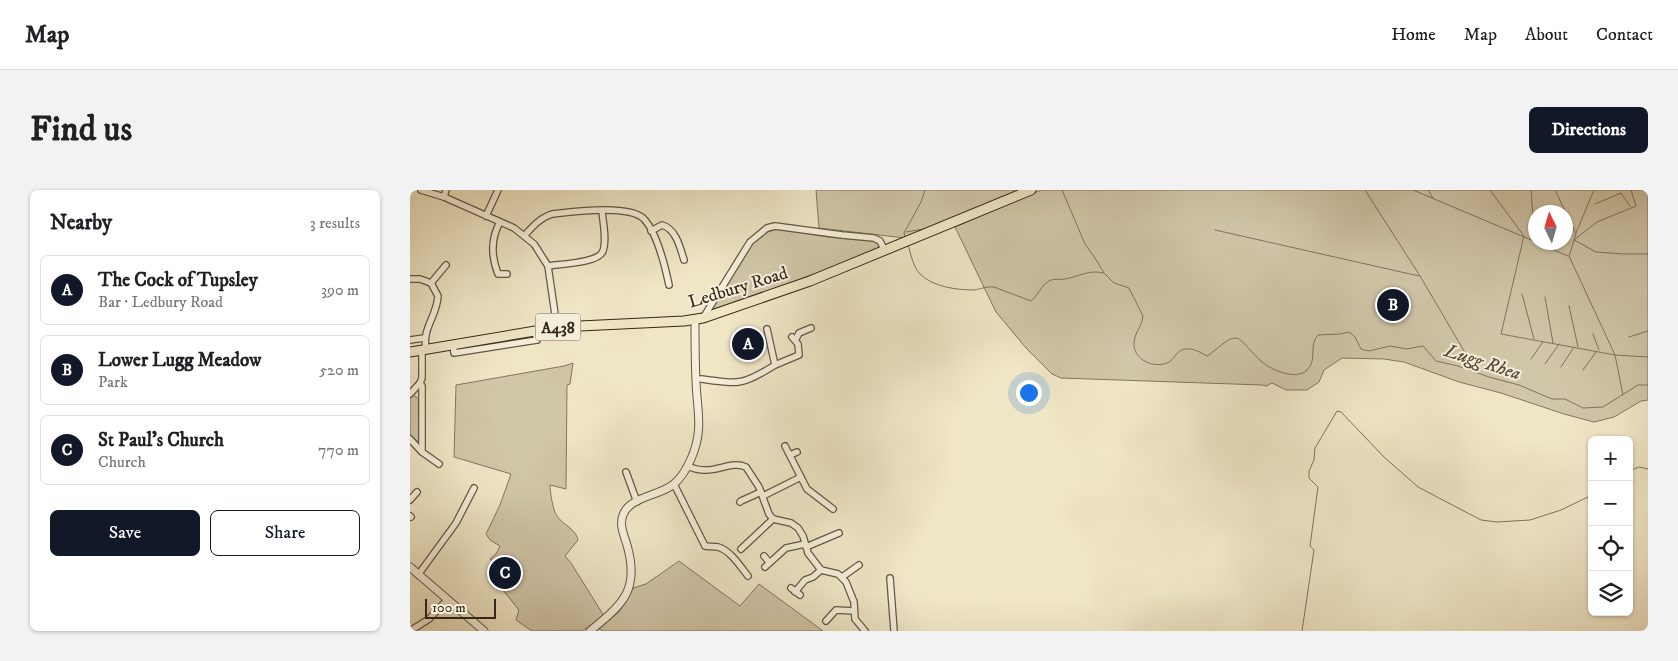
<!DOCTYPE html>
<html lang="en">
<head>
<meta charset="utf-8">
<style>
  :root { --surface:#fff; --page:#f2f2f2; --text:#202124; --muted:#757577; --line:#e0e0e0; --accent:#111827 }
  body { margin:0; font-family:"IM FELL DW Pica",serif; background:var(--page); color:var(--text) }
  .controls { position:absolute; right:15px; bottom:15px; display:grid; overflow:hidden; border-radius:8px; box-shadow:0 1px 4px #0004 }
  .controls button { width:45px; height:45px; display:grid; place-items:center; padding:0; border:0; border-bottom:1px solid var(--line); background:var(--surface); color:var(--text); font:25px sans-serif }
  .compass { position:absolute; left:1118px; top:15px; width:45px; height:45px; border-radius:50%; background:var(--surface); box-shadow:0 1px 4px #0004; rotate:355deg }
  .scale { position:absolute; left:15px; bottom:12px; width:71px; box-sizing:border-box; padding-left:5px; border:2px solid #362718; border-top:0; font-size:14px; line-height:18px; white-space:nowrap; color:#362718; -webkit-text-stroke:4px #f5efda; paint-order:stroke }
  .you { position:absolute; left:618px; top:202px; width:18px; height:18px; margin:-12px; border:4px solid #fff; border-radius:50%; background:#1a73e8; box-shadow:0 0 0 8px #1a73e833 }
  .badge { display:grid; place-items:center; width:32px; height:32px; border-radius:50%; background:var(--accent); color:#fff; font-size:16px; font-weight:700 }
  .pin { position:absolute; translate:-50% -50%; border:2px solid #fff; box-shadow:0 1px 5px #0006 }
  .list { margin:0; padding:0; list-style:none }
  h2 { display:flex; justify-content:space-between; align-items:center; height:65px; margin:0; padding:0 20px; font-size:21px }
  h2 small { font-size:16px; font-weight:400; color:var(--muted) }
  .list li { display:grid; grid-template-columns:32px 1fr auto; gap:15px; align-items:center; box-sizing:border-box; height:70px; margin:0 10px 10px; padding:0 10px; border:1px solid var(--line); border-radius:8px }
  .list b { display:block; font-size:19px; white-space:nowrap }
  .list p { margin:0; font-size:16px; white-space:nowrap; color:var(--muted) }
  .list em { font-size:16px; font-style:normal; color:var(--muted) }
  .actions { display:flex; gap:10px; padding:15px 20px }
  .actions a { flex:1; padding:11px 0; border:1px solid var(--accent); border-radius:8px; text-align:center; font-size:18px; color:var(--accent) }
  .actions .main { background:var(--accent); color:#fff }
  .icon { flex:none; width:28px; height:28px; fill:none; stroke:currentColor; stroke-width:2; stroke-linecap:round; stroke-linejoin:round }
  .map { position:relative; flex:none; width:1238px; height:441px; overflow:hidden; border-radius:8px }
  header { display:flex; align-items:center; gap:30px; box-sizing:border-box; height:70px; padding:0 25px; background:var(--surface); border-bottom:1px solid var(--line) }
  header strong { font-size:24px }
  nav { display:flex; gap:28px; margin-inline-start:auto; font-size:18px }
  .intro { display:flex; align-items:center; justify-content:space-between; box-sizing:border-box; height:120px; padding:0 30px }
  h1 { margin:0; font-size:35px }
  .button { padding:12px 22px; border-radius:8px; background:var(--accent); color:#fff; font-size:18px; font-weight:700 }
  main { display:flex; gap:30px; padding:0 30px }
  aside { flex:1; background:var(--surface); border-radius:8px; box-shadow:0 1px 4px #0004 }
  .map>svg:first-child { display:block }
</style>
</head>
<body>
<header>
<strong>Map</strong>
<nav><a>Home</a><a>Map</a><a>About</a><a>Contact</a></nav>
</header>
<div class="intro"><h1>Find us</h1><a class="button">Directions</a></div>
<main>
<aside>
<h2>Nearby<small>3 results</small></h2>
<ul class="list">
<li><span class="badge">A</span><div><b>The Cock of Tupsley</b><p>Bar · Ledbury Road</p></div><em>390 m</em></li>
<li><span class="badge">B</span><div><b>Lower Lugg Meadow</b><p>Park</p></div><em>520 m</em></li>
<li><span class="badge">C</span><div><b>St Paul's Church</b><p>Church</p></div><em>770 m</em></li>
</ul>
<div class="actions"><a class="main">Save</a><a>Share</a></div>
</aside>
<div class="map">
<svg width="1238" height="441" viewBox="0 0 1238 441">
  <rect width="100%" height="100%" fill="#efe6c6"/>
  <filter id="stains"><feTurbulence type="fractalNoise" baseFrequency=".004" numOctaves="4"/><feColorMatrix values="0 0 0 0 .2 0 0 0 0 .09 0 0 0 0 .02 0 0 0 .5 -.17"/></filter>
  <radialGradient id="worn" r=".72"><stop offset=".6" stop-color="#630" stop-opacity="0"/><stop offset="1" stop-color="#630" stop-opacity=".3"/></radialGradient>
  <g fill="#d0c6a8" stroke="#837660" fill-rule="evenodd">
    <polygon points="406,0 611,0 495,48 409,38"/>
    <path d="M631,0H1238V210L1231,211L1204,227L1184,232L1154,224L1091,203L1049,192L994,172L974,169L932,168L914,180L909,192L897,200H876L862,193L856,196L852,195L651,188L642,184L616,158L586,122L545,37ZM1126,22H1156V52H1126Z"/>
    <path d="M368,39L418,47L463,51L470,53V59L300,123C315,98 336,43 368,39Z"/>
    <path d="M163,173L160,194L157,195L156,299L140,295C140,302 143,321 147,326C153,335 166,339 168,350L155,366L161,373L194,426L172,441H122L106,430L109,420L92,399L112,386L100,369L90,376L80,369L86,364L90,356L80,350L76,344L90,315L101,284L44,267L46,195L154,176Z"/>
    <polygon points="2,204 10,210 11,255 0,244 0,206"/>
    <polygon points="269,371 330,416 349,394 413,441 193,441 189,439 210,421 223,398 236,394"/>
  </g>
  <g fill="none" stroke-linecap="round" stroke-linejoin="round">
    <g stroke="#7f735d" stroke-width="1">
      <path d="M652,0L675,54L685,68L694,83L704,93L719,98L733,126C732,137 723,144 724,156C726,171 744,178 757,173C765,170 766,160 775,159C783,158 790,162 797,166C806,161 816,148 826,148C832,148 844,166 851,171C861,180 886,191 897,180C908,169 898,156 908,145L930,144L939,142L945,147L951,159L959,161L980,156L997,159L1013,156L1026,171L1048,176L1079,187L1109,195L1142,209H1155L1173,218L1193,217L1228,195H1238"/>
      <polyline points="955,0 1010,86 1067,183"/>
      <polyline points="1003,0 1126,52"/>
      <polyline points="1018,0 1023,8"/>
      <polyline points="1080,0 1114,46 1091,144 1205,165 1238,167"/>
      <polyline points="1121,0 1125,52"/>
      <polyline points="1145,0 1166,44 1159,66 1205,165 1213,205"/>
      <polyline points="1221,0 1226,16 1187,32 1164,50 1186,62 1214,64 1238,64"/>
      <polyline points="1185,14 1211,3 1220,16"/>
      <polyline points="573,15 608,0"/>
      <polyline points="805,40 1009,86"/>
      <polyline points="496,42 514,39"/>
      <polyline points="1166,43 1184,0"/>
      <polyline points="495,47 494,43 511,12 515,0"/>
      <polyline points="1127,53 1158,66"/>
      <path d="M498,55C501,64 503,77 510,84C523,97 547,100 564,100C571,99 577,96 584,97L621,111C628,105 631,96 639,91C645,88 649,90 655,89C668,87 680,79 693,83"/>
      <polyline points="1112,104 1124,149"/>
      <polyline points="1135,107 1143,153"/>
      <polyline points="1159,116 1168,157"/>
      <polyline points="1183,144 1189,160"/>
      <polyline points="1219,147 1238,141"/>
      <polyline points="1121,169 1133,152"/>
      <polyline points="1135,174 1149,154"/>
      <polyline points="1151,177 1164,157"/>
      <polyline points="1173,180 1186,162"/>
      <polyline points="1219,281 1229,277 1238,279"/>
      <polyline points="892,441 904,360 900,356 908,297 899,288 899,281 904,270 905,258 927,221 931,222 974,267 1008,297 1071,330 1087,332 1120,330 1151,320 1182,305"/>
    </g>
    <defs>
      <g id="minor">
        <polyline points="11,0 34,7 104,38 124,54 138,76 147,138"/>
        <polyline points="34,7 36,0"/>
        <polyline points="76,26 88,0"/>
        <path d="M90,32C81,48 81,66 88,84H97"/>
        <path d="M241,41L252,35C266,39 270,57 274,70"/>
        <path d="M115,45C123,36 130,28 142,24C162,22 219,14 234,29C247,43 255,76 259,95"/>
        <path d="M138,76C151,74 189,73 193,61C197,50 193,33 192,21"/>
        <path d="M0,89H10L21,93L28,106C27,126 12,138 16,159"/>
        <polyline points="21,93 36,75"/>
        <polyline points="293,128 340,52 357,38 365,36 432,45 464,48 470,51 475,61"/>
        <polyline points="386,149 389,143 401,138"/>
        <polyline points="0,150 14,148"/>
        <polyline points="43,154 44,163 127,150 125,141"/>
        <polyline points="12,160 12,188 10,193 12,196 12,262 29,274"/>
        <polyline points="365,175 389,165 388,154 382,147"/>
        <path d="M291,189C328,194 332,196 365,175L357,139"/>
        <polyline points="0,204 10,193"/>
        <polyline points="0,249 12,262"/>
        <polyline points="375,256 397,299 423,319"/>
        <polyline points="380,265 387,262"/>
        <path d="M278,276C302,288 319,269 336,277L349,297L359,324L363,329L381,333L388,338L393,346L398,363L411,380L428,384L436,392L444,412L445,429L455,441"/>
        <polyline points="216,282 227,312"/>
        <path d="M264,294L295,356C300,357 303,356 308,357C321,361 330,376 338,386"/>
        <polyline points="353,306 391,287"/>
        <polyline points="0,310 7,302"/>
        <polyline points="330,312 331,311 351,302"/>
        <polyline points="0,326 1,327"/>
        <polyline points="396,357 429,343"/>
        <polyline points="331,359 363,329"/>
        <polyline points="354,366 359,372"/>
        <polyline points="355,377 376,358 395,354"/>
        <polyline points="8,385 46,333 64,298"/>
        <polyline points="432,387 449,375"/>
        <polyline points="480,388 484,441"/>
        <polyline points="381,398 390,405"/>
        <polyline points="385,402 395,390 403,387 411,380"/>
        <polyline points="416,431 426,420 444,421"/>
        <polyline points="0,441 19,429 37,410"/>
      </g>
      <g id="tertiary">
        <polyline points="0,377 74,441"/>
        <path d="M180,441C213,414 230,400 217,355C214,345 209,335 213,325C220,306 250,306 264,294C271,288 277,278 281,269C294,240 287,221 286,191C285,171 285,150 285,130"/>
      </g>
      <polyline id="trunk" points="0,162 149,137 274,131 293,128 400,91 621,0"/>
    </defs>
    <use href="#minor" stroke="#645744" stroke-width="8"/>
    <use href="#tertiary" stroke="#645744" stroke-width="9"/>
    <use href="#trunk" stroke="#362718" stroke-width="11"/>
    <use href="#minor" stroke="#f5efda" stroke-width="5.5"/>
    <use href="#tertiary" stroke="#f5efda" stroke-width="7"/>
    <use href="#trunk" stroke="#efe6c6" stroke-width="9"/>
  </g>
  <g text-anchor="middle" stroke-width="4" stroke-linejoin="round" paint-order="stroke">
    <rect fill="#f5efda" stroke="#6f6352" stroke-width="1" x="125.5" y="123.5" width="45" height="27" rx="4"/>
    <g font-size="16" font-weight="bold" fill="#362718">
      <text x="148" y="143">A438</text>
    </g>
    <g font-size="18" fill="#362718" stroke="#f5efda">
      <text transform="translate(328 97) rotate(-17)" y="6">Ledbury Road</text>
    </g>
    <g font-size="19" font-style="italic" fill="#5b4d3a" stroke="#f5efda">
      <text transform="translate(1073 171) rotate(18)" y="7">Lugg Rhea</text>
    </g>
  </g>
  <rect width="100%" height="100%" filter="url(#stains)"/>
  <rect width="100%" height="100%" fill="url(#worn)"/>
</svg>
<div class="controls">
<button>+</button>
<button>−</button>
<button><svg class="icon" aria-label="locate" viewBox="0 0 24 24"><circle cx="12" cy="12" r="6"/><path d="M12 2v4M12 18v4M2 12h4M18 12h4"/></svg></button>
<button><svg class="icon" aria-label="layers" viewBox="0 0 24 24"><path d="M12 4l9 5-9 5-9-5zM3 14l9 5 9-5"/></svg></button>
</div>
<svg class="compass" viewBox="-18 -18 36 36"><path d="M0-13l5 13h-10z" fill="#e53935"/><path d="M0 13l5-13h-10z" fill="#757577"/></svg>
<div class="scale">100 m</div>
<div class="you"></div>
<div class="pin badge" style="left:338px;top:154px">A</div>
<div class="pin badge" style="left:983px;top:115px">B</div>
<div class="pin badge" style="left:95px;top:383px">C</div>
</div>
</main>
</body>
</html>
